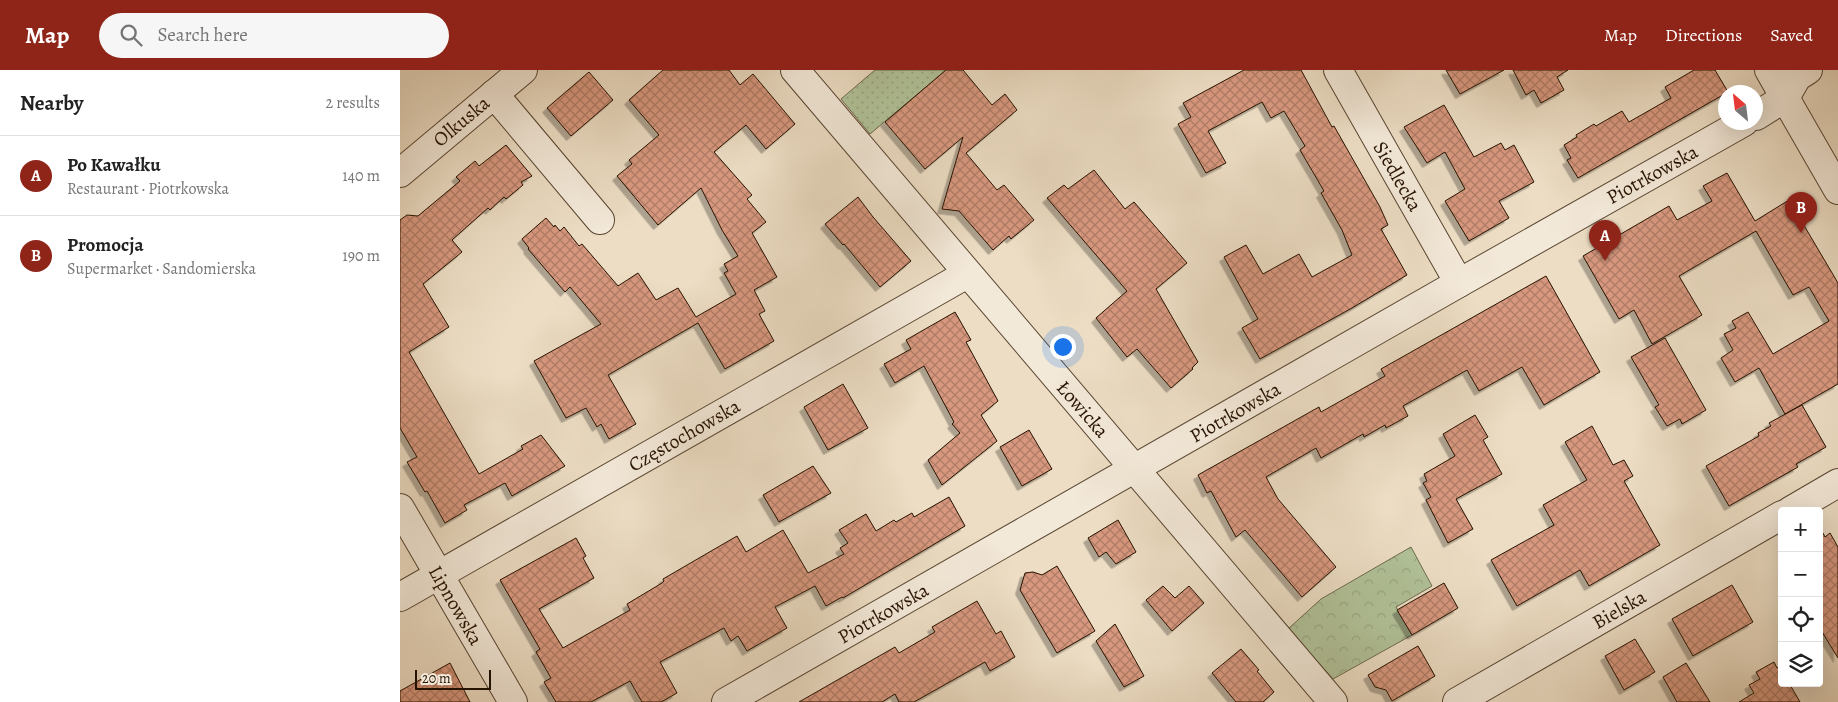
<!DOCTYPE html>
<html lang="en">
<head>
<meta charset="utf-8">
<style>
  :root { --surface:#fff; --page:#f6f6f6; --text:#222; --muted:#767676; --line:#e0e0e0; --accent:#8f2418 }
  body { margin:0; font-family:Alegreya,serif; background:var(--page); color:var(--text) }
  .controls { position:absolute; right:15px; bottom:15px; display:grid; overflow:hidden; border-radius:5px; box-shadow:0 5px 20px #0002 }
  .controls button { width:45px; height:45px; display:grid; place-items:center; padding:0; border:0; border-bottom:1px solid var(--line); background:var(--surface); color:var(--text); font:25px sans-serif }
  .compass { position:absolute; left:1318px; top:15px; width:45px; height:45px; border-radius:50%; background:var(--surface); box-shadow:0 5px 20px #0002; rotate:332deg }
  .scale { position:absolute; left:15px; bottom:12px; width:76px; box-sizing:border-box; padding-left:5px; border:2px solid #261200; border-top:0; font-size:14px; line-height:18px; white-space:nowrap; color:#261200; -webkit-text-stroke:4px #f3e9d9; paint-order:stroke }
  .you { position:absolute; left:662px; top:276px; width:18px; height:18px; margin:-12px; border:4px solid #fff; border-radius:50%; background:#1a73e8; box-shadow:0 0 0 8px #1a73e833 }
  .badge { display:grid; place-items:center; width:32px; height:32px; border-radius:50%; background:var(--accent); color:#fff; font-size:16px; font-weight:700 }
  .pin { position:absolute; translate:-50% -41px; filter:drop-shadow(0 1px 2px #0008) }
  .pin::after { content:''; position:absolute; top:26px; width:18px; height:15px; background:inherit; clip-path:polygon(0 0,100% 0,50% 100%) }
  .list { margin:0; padding:0; list-style:none }
  h2 { display:flex; justify-content:space-between; align-items:center; height:65px; margin:0; padding:0 20px; font-size:21px }
  h2 small { font-size:16px; font-weight:400; color:var(--muted) }
  .list li { display:grid; grid-template-columns:32px 1fr auto; gap:15px; align-items:center; box-sizing:border-box; height:80px; padding:0 20px; border-top:1px solid var(--line) }
  .list b { display:block; font-size:19px; white-space:nowrap }
  .list p { margin:0; font-size:16px; white-space:nowrap; color:var(--muted) }
  .list em { font-size:16px; font-style:normal; color:var(--muted) }
  .icon { flex:none; width:28px; height:28px; fill:none; stroke:currentColor; stroke-width:2; stroke-linecap:round; stroke-linejoin:round }
  .map { position:relative; flex:none; width:1438px; height:632px; overflow:hidden }
  header { display:flex; align-items:center; gap:30px; box-sizing:border-box; height:70px; padding:0 25px; background:var(--accent); color:#fff }
  header strong { font-size:24px }
  nav { display:flex; gap:28px; margin-inline-start:auto; font-size:18px }
  .search { width:350px; height:45px; background:var(--page); display:flex; align-items:center; gap:12px; box-sizing:border-box; padding:0 18px; border-radius:28px; color:var(--muted); font-size:19px }
  main { display:flex }
  aside { flex:1; background:var(--surface) }
  .map>svg:first-child { display:block }
</style>
</head>
<body>
<header>
<strong>Map</strong>
<div class="search"><svg class="icon" aria-label="search" viewBox="0 0 24 24"><circle cx="10" cy="10" r="6"/><path d="M15 15l6 6"/></svg>Search here</div>
<nav><a>Map</a><a>Directions</a><a>Saved</a></nav>
</header>
<main>
<aside>
<h2>Nearby<small>2 results</small></h2>
<ul class="list">
<li><span class="badge">A</span><div><b>Po Kawałku</b><p>Restaurant · Piotrkowska</p></div><em>140 m</em></li>
<li><span class="badge">B</span><div><b>Promocja</b><p>Supermarket · Sandomierska</p></div><em>190 m</em></li>
</ul>
</aside>
<div class="map">
<svg width="1438" height="632" viewBox="0 0 1438 632">
  <defs>
    <pattern id="grass-dots" width="8" height="8" patternUnits="userSpaceOnUse" patternTransform="scale(1.25)"><rect width="8" height="8" fill="#b1c299"/><path d="M2 2h.1M6 6h.1" fill="none" stroke="#98a682" stroke-width="1.8" stroke-linecap="round"/></pattern>
    <pattern id="forest-crowns" width="20" height="18" patternUnits="userSpaceOnUse" patternTransform="scale(1.25)"><rect width="20" height="18" fill="#b1c299"/><path d="M2 6a3 3 0 1 1 6 0M12 15a3 3 0 1 1 6 0" fill="none" stroke="#98a682"/></pattern>
    <pattern id="building-cross-hatch" width="8" height="8" patternUnits="userSpaceOnUse" patternTransform="scale(1.25)"><rect width="8" height="8" fill="#d8987f"/><path d="M0 0l8 8M0 8l8-8" fill="none" stroke="#af7b66"/></pattern>
    <filter id="shadow"><feDropShadow dx="-4.5" dy="4.5" stdDeviation="0" flood-color="#0004"/></filter>
  </defs>
  <rect width="100%" height="100%" fill="#ecddc4"/>
  <filter id="stains"><feTurbulence type="fractalNoise" baseFrequency=".004" numOctaves="4"/><feColorMatrix values="0 0 0 0 .2 0 0 0 0 .09 0 0 0 0 .02 0 0 0 .5 -.17"/></filter>
  <radialGradient id="worn" r=".72"><stop offset=".6" stop-color="#630" stop-opacity="0"/><stop offset="1" stop-color="#630" stop-opacity=".3"/></radialGradient>
  <polygon fill="url(#grass-dots)" stroke="#6c6a4c" points="475,0 546,0 470,64 441,29"/>
  <polygon fill="url(#forest-crowns)" stroke="#6c6a4c" points="1011,477 1032,516 996,537 1012,565 933,609 888,559 921,529"/>
  <g fill="url(#building-cross-hatch)" stroke="#261200" filter="url(#shadow)">
    <polygon points="263,0 329,0 340,15 353,4 395,54 366,79 346,55 314,82 352,125 347,129 366,152 352,163 377,207 354,220 365,241 359,244 374,271 325,299 298,253 208,305 236,354 209,369 201,354 197,357 186,338 166,348 134,291 201,254 170,217 165,222 128,179 129,178 122,169 146,148 154,157 155,155 160,161 164,157 179,176 182,174 218,216 238,203 256,230 278,218 296,247 336,224 324,203 328,201 324,194 338,186 322,160 301,118 258,155 217,106 232,94 229,90 259,65 229,30"/>
    <polygon points="546,0 563,0 592,35 605,24 617,40 566,83 597,120 604,115 634,150 611,169 609,166 593,180 559,141 542,139 563,67 525,99 485,52"/>
    <polygon points="844,0 901,0 932,57 934,56 980,137 988,155 981,159 1007,205 952,238 860,289 842,258 858,249 824,187 846,175 863,204 899,184 912,207 952,185 942,160 921,123 924,121 900,80 905,76 884,41 871,48 862,32 808,61 826,93 806,103 778,54 791,47 783,33"/>
    <polygon points="1046,0 1104,0 1060,24"/>
    <polygon points="1113,0 1168,0 1157,7 1164,20 1141,33 1134,20 1126,25"/>
    <polygon points="1294,0 1315,0 1328,22 1178,108 1167,90 1171,88 1164,75 1177,67 1176,65 1194,54 1196,56 1222,41 1229,52 1271,28 1265,17"/>
    <polygon points="189,2 213,30 171,66 147,38"/>
    <polygon points="1044,35 1074,87 1101,73 1105,80 1114,75 1134,112 1099,131 1109,148 1069,171 1045,131 1065,119 1045,82 1027,93 1004,57"/>
    <polygon points="106,75 132,106 121,112 123,115 106,129 104,127 90,140 88,138 52,170 62,182 23,214 49,257 9,282 79,404 123,379 121,376 141,365 165,396 112,426 105,413 64,435 67,440 45,453 27,421 25,422 7,392 17,387 0,358 0,150 7,145 18,146 60,111 56,107 75,91 79,96"/>
    <polygon points="694,100 725,139 734,132 787,193 756,219 798,292 792,298 793,299 771,318 737,279 727,287 696,248 727,221 647,128 664,115 668,119"/>
    <polygon points="1327,103 1355,151 1389,130 1438,213 1438,314 1385,344 1359,298 1335,312 1321,288 1333,280 1324,264 1336,258 1332,251 1348,242 1373,284 1429,251 1409,217 1393,225 1356,161 1279,206 1302,245 1252,274 1234,240 1219,249 1183,186 1269,136 1277,150 1312,131 1303,116"/>
    <polygon points="458,127 473,147 511,191 480,217 444,174 443,175 425,154"/>
    <polygon points="1146,206 1200,302 1144,335 1122,297 1079,321 1067,300 1003,336 1008,346 986,358 985,355 964,367 963,364 921,388 916,378 866,407 878,429 936,497 902,527 845,460 836,467 811,421 807,423 798,405 919,337 921,342 985,306 981,299"/>
    <polygon points="555,242 571,270 566,272 598,331 581,345 597,371 542,415 528,390 560,363 552,354 554,352 524,296 495,313 484,294 511,279 506,270"/>
    <polygon points="1265,268 1306,340 1282,354 1280,349 1267,356 1255,337 1259,335 1231,287"/>
    <polygon points="443,314 468,358 428,380 404,337"/>
    <polygon points="1402,335 1426,377 1396,394 1398,397 1329,436 1306,396 1359,366 1358,363 1371,356 1369,353"/>
    <polygon points="1075,345 1088,367 1083,370 1102,404 1056,429 1073,459 1048,473 1026,430 1031,427 1023,413 1027,411 1024,404 1055,386 1043,364"/>
    <polygon points="1192,356 1213,395 1224,390 1233,406 1224,411 1260,475 1189,516 1180,500 1117,536 1091,490 1154,455 1143,435 1187,410 1165,372"/>
    <polygon points="629,360 652,399 622,416 600,377"/>
    <polygon points="413,396 431,423 379,452 363,425"/>
    <polygon points="549,427 565,456 443,528 442,527 426,536 415,516 375,537 387,558 347,581 338,566 331,571 324,558 260,592 277,623 261,632 242,632 230,611 191,632 156,632 144,612 151,608 136,582 140,579 100,510 176,468 186,486 183,488 194,508 139,539 163,578 230,540 227,534 262,513 264,511 263,509 337,466 346,482 383,460 408,503 444,484 440,478 448,473 439,460 466,444 476,461 494,450 496,452 512,443 514,447"/>
    <polygon points="718,450 736,482 716,494 706,482 699,487 688,468"/>
    <polygon points="1423,463 1425,467 1430,463 1438,477 1438,588 1419,557 1419,465"/>
    <polygon points="657,496 695,561 657,583 620,520 625,503 633,502 642,505"/>
    <polygon points="1044,513 1058,538 1012,565 997,540"/>
    <polygon points="1332,515 1353,552 1293,586 1272,549"/>
    <polygon points="763,516 775,528 789,516 804,533 772,561 746,530"/>
    <polygon points="577,531 596,564 601,561 615,587 590,601 585,592 514,632 499,632 495,624 482,632 399,632 495,577 499,583 535,562 532,557"/>
    <polygon points="715,554 744,606 724,617 696,571"/>
    <polygon points="1235,569 1255,602 1224,620 1205,586"/>
    <polygon points="1018,576 1035,606 992,631 986,620 975,617 968,605"/>
    <polygon points="841,579 859,600 857,601 874,622 863,632 836,632 812,603"/>
    <polygon points="1374,592 1377,598 1382,595 1382,613 1389,613 1400,632 1339,632 1354,623 1349,615 1360,609 1356,602"/>
    <polygon points="50,593 70,632 0,632 0,621"/>
    <polygon points="1286,593 1310,632 1277,632 1263,607"/>
  </g>
  <g fill="none" stroke-linecap="round" stroke-linejoin="round">
    <defs>
      <g id="minor">
        <polyline points="395,0 933,632"/>
        <polyline points="938,0 1059,213"/>
        <polyline points="1369,0 1438,120"/>
        <polyline points="94,24 200,150"/>
        <polyline points="1356,46 1385,28 1397,7 1408,0"/>
        <polyline points="0,103 123,0"/>
        <polyline points="0,438 113,632"/>
        <polyline points="1390,441 1438,413"/>
        <polyline points="0,527 567,204"/>
        <polyline points="326,632 1059,213 1344,52"/>
        <polyline points="1057,632 1382,445"/>
      </g>
    </defs>
    <use href="#minor" stroke="#584531" stroke-width="30"/>
    <use href="#minor" stroke="#f3e9d9" stroke-width="28"/>
  </g>
  <g text-anchor="middle" stroke-width="4.5" stroke-linejoin="round" paint-order="stroke">
    <g font-size="20" fill="#261200" stroke="#f3e9d9">
      <text transform="translate(61 51) rotate(-40)" y="7">Olkuska</text>
      <text transform="translate(1252 104) rotate(-29)" y="7">Piotrkowska</text>
      <text transform="translate(998 106) rotate(60)" y="7">Siedlecka</text>
      <text transform="translate(683 339) rotate(49)" y="7">Łowicka</text>
      <text transform="translate(835 342) rotate(-30)" y="7">Piotrkowska</text>
      <text transform="translate(284 365) rotate(-30)" y="7">Częstochowska</text>
      <text transform="translate(56 535) rotate(60)" y="7">Lipnowska</text>
      <text transform="translate(1219 539) rotate(-30)" y="7">Bielska</text>
      <text transform="translate(483 543) rotate(-30)" y="7">Piotrkowska</text>
    </g>
  </g>
  <rect width="100%" height="100%" filter="url(#stains)"/>
  <rect width="100%" height="100%" fill="url(#worn)"/>
</svg>
<div class="controls">
<button>+</button>
<button>−</button>
<button><svg class="icon" aria-label="locate" viewBox="0 0 24 24"><circle cx="12" cy="12" r="6"/><path d="M12 2v4M12 18v4M2 12h4M18 12h4"/></svg></button>
<button><svg class="icon" aria-label="layers" viewBox="0 0 24 24"><path d="M12 4l9 5-9 5-9-5zM3 14l9 5 9-5"/></svg></button>
</div>
<svg class="compass" viewBox="-18 -18 36 36"><path d="M0-13l5 13h-10z" fill="#e53935"/><path d="M0 13l5-13h-10z" fill="#767676"/></svg>
<div class="scale">20 m</div>
<div class="you"></div>
<div class="pin badge" style="left:1205px;top:191px">A</div>
<div class="pin badge" style="left:1401px;top:163px">B</div>
</div>
</main>
</body>
</html>
